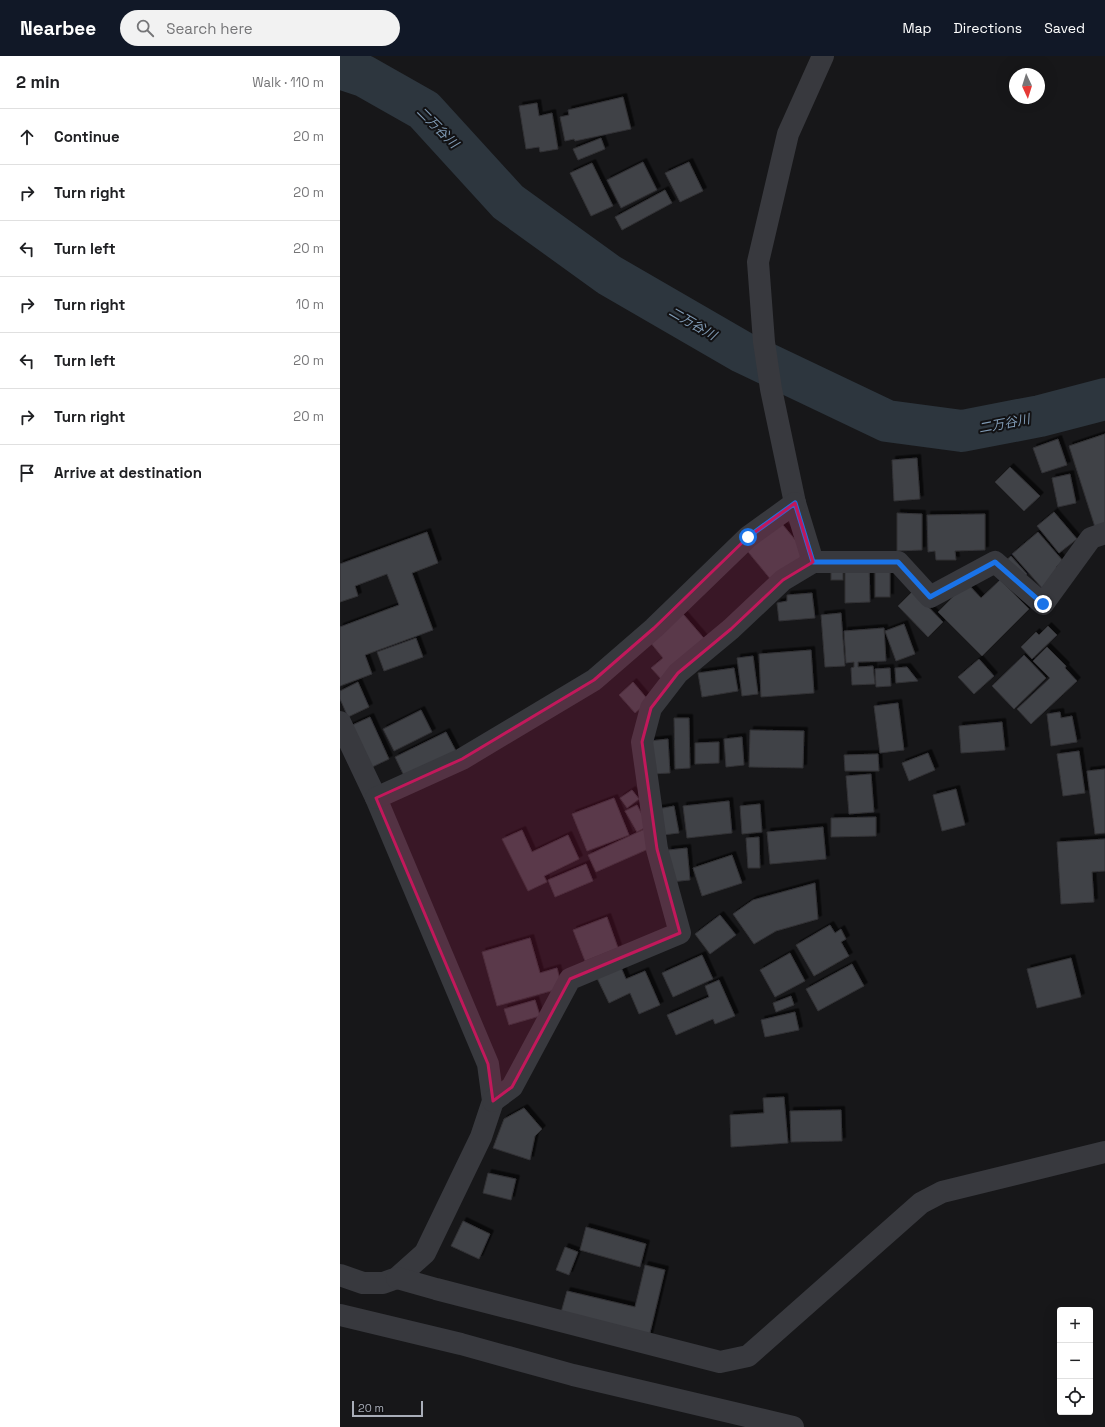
<!DOCTYPE html>
<html lang="en">
<head>
<meta charset="utf-8">
<style>
  :root { --surface:#fff; --page:#f2f2f2; --text:#202124; --muted:#757577; --line:#e0e0e0; --accent:#111827 }
  body { margin:0; font-family:"Space Grotesk","Noto Sans JP",sans-serif; background:var(--page); color:var(--text) }
  .controls { position:absolute; right:12px; bottom:12px; display:grid; overflow:hidden; border-radius:4px; box-shadow:0 4px 16px #0002 }
  .controls button { width:36px; height:36px; display:grid; place-items:center; padding:0; border:0; border-bottom:1px solid var(--line); background:var(--surface); color:var(--text); font:20px sans-serif }
  .compass { position:absolute; left:669px; top:12px; width:36px; height:36px; border-radius:50%; background:var(--surface); box-shadow:0 4px 16px #0002; rotate:176deg }
  .scale { position:absolute; left:12px; bottom:10px; width:71px; box-sizing:border-box; padding-left:4px; border:2px solid #a9aeb9; border-top:0; font-size:11px; line-height:14px; white-space:nowrap; color:#a9aeb9; -webkit-text-stroke:3px #121214; paint-order:stroke }
  .stop { position:absolute; width:12px; height:12px; margin:-9px; border:3px solid #1a73e8; border-radius:50%; background:#fff }
  .stop.end { background:#1a73e8; border-color:#fff; box-shadow:0 1px 4px #0008 }
  .list { margin:0; padding:0; list-style:none }
  h2 { display:flex; justify-content:space-between; align-items:center; height:52px; margin:0; padding:0 16px; font-size:17px }
  h2 small { font-size:13px; font-weight:400; color:var(--muted) }
  .list li { display:grid; grid-template-columns:26px 1fr auto; gap:12px; align-items:center; box-sizing:border-box; height:56px; padding:0 16px; border-top:1px solid var(--line) }
  .list b { display:block; font-size:15px; white-space:nowrap }
  .list em { font-size:13px; font-style:normal; color:var(--muted) }
  .icon { flex:none; width:22px; height:22px; fill:none; stroke:currentColor; stroke-width:2; stroke-linecap:round; stroke-linejoin:round }
  .map { position:relative; flex:none; width:765px; height:1371px; overflow:hidden }
  header { display:flex; align-items:center; gap:24px; box-sizing:border-box; height:56px; padding:0 20px; background:var(--accent); color:#fff }
  header strong { font-size:19px }
  nav { display:flex; gap:22px; margin-inline-start:auto; font-size:14px }
  .search { width:280px; height:36px; background:var(--page); display:flex; align-items:center; gap:10px; box-sizing:border-box; padding:0 14px; border-radius:22px; color:var(--muted); font-size:15px }
  main { display:flex }
  aside { flex:1; background:var(--surface) }
  .map>svg:first-child { display:block }
</style>
</head>
<body>
<header>
<strong>Nearbee</strong>
<div class="search"><svg class="icon" aria-label="search" viewBox="0 0 24 24"><circle cx="10" cy="10" r="6"/><path d="M15 15l6 6"/></svg>Search here</div>
<nav><a>Map</a><a>Directions</a><a>Saved</a></nav>
</header>
<main>
<aside>
<h2>2 min<small>Walk · 110 m</small></h2>
<ul class="list">
<li><svg class="icon" aria-label="ahead" viewBox="0 0 24 24"><path d="M12 20V5M6 11l6-6 6 6"/></svg><div><b>Continue</b></div><em>20 m</em></li>
<li><svg class="icon" aria-label="right" viewBox="0 0 24 24"><path d="M7 20v-9h11M14 6l5 5-5 5"/></svg><div><b>Turn right</b></div><em>20 m</em></li>
<li><svg class="icon" aria-label="left" viewBox="0 0 24 24"><path d="M17 20v-9H6M10 6l-5 5 5 5"/></svg><div><b>Turn left</b></div><em>20 m</em></li>
<li><svg class="icon" aria-label="right" viewBox="0 0 24 24"><path d="M7 20v-9h11M14 6l5 5-5 5"/></svg><div><b>Turn right</b></div><em>10 m</em></li>
<li><svg class="icon" aria-label="left" viewBox="0 0 24 24"><path d="M17 20v-9H6M10 6l-5 5 5 5"/></svg><div><b>Turn left</b></div><em>20 m</em></li>
<li><svg class="icon" aria-label="right" viewBox="0 0 24 24"><path d="M7 20v-9h11M14 6l5 5-5 5"/></svg><div><b>Turn right</b></div><em>20 m</em></li>
<li><svg class="icon" aria-label="arrive" viewBox="0 0 24 24"><path d="M6 21V4h12l-3 4 3 4H6"/></svg><div><b>Arrive at destination</b></div></li>
</ul>
</aside>
<div class="map">
<svg width="765" height="1371" viewBox="0 0 765 1371">
  <defs>
    <filter id="shadow"><feDropShadow dx="3.5" dy="-3.5" stdDeviation="0" flood-color="#0009"/></filter>
  </defs>
  <rect width="100%" height="100%" fill="#171719"/>
  <g fill="none" stroke-linecap="round" stroke-linejoin="round">
    <polyline stroke="#2d363e" stroke-width="42" points="0,12 24,20 84,54 168,146 269,219 402,296 547,365 622,375 700,360 765,343"/>
  </g>
  <g fill="#414246" stroke="#313135" filter="url(#shadow)">
    <polygon points="283,41 291,73 235,85 234,83 225,85 220,61 229,59 228,54"/>
    <polygon points="197,47 199,60 212,57 218,93 200,96 199,91 186,93 179,50"/>
    <polygon points="261,82 265,93 238,104 233,93"/>
    <polygon points="303,106 317,134 281,152 267,124"/>
    <polygon points="349,106 363,135 340,146 325,117"/>
    <polygon points="252,107 273,150 251,160 230,117"/>
    <polygon points="325,134 332,147 282,174 275,161"/>
    <polygon points="765,378 765,467 755,471 729,390"/>
    <polygon points="718,383 727,409 702,417 693,392"/>
    <polygon points="577,402 580,443 554,445 552,404"/>
    <polygon points="670,411 700,440 684,455 655,426"/>
    <polygon points="730,418 736,447 718,451 712,422"/>
    <polygon points="714,456 737,483 719,497 697,470"/>
    <polygon points="557,457 582,458 582,494 557,495"/>
    <polygon points="645,458 645,494 615,495 616,504 596,504 595,495 588,496 587,459"/>
    <polygon points="438,463 466,497 432,525 404,491"/>
    <polygon points="87,476 98,507 72,517 93,574 25,599 32,618 0,630 0,571 59,549 47,518 15,530 18,540 0,546 0,508"/>
    <polygon points="698,476 723,505 716,511 721,517 702,532 672,498"/>
    <polygon points="671,500 687,518 680,524 664,506"/>
    <rect x="491" y="506" width="12" height="18"/>
    <polygon points="505,506 529,506 530,546 505,547"/>
    <rect x="535" y="513" width="15" height="28"/>
    <polygon points="660,524 689,553 642,600 598,556 627,527 641,542"/>
    <polygon points="573,535 603,566 588,581 558,550"/>
    <polygon points="472,537 475,562 439,565 437,547 447,545 447,539"/>
    <polygon points="501,557 505,610 485,611 481,559"/>
    <polygon points="343,558 368,587 323,625 311,612 323,602 310,586"/>
    <polygon points="564,568 575,598 556,605 545,575"/>
    <polygon points="708,570 717,579 692,603 681,591 696,576 699,579"/>
    <polygon points="544,572 546,605 518,606 518,611 533,610 535,628 512,629 511,612 514,611 514,606 506,607 504,575"/>
    <polygon points="76,582 83,601 44,615 37,596"/>
    <polygon points="707,591 726,610 725,612 737,625 691,668 677,653 710,622 693,605"/>
    <polygon points="471,594 474,637 421,641 419,598"/>
    <polygon points="684,599 706,622 674,653 652,630"/>
    <polygon points="413,600 418,638 402,640 397,602"/>
    <polygon points="639,603 654,620 634,638 618,621"/>
    <polygon points="567,611 578,625 556,627 555,612"/>
    <polygon points="394,612 398,635 362,641 358,617"/>
    <polygon points="550,612 551,630 536,631 535,613"/>
    <polygon points="18,626 29,651 8,661 0,643 0,635"/>
    <polygon points="293,626 309,645 295,657 279,639"/>
    <polygon points="558,647 564,694 540,697 534,650"/>
    <polygon points="81,654 92,676 54,695 43,673"/>
    <polygon points="720,656 721,662 732,660 737,686 711,690 707,658"/>
    <polygon points="30,661 49,703 28,713 8,671"/>
    <polygon points="334,662 349,662 350,712 335,713"/>
    <polygon points="662,666 665,694 621,697 619,670"/>
    <polygon points="410,674 464,675 463,712 409,711"/>
    <polygon points="106,676 117,697 65,722 55,701"/>
    <polygon points="402,681 404,709 386,711 384,683"/>
    <polygon points="328,683 330,717 311,718 309,685"/>
    <polygon points="379,686 379,707 355,708 355,687"/>
    <polygon points="739,695 745,737 723,740 717,698"/>
    <polygon points="588,697 595,714 569,725 562,707"/>
    <polygon points="538,698 539,715 505,715 504,699"/>
    <polygon points="765,713 765,777 755,778 747,715"/>
    <polygon points="531,718 534,756 509,758 506,720"/>
    <polygon points="616,733 625,769 602,775 593,739"/>
    <polygon points="292,734 299,743 287,752 280,742"/>
    <polygon points="274,742 289,779 247,795 232,758"/>
    <polygon points="389,745 392,777 347,782 343,750"/>
    <polygon points="420,748 422,776 402,778 400,750"/>
    <polygon points="297,749 308,770 297,776 285,755"/>
    <polygon points="334,750 339,777 323,779 318,753"/>
    <polygon points="536,761 536,780 491,781 491,762"/>
    <polygon points="483,771 486,803 430,808 427,776"/>
    <polygon points="307,772 315,790 256,816 248,799"/>
    <polygon points="182,774 192,796 228,779 239,803 204,820 207,826 188,835 162,783"/>
    <polygon points="419,781 420,812 408,812 406,782"/>
    <polygon points="765,783 765,815 752,816 754,846 721,848 717,786"/>
    <polygon points="347,792 350,824 331,826 328,794"/>
    <polygon points="392,799 402,827 362,840 353,812"/>
    <polygon points="246,808 253,825 215,841 208,824"/>
    <polygon points="475,827 478,863 436,875 414,888 393,858 413,844"/>
    <polygon points="380,859 396,879 370,898 355,878"/>
    <polygon points="267,861 278,892 245,905 233,874"/>
    <polygon points="490,869 495,877 501,873 506,883 501,886 509,900 474,920 456,889"/>
    <polygon points="190,882 200,917 217,912 222,932 157,950 142,896"/>
    <polygon points="450,897 465,925 435,941 420,914"/>
    <polygon points="362,899 373,923 333,941 322,917"/>
    <polygon points="731,902 741,941 697,952 687,913"/>
    <polygon points="512,908 524,930 478,955 466,933"/>
    <polygon points="280,909 286,923 305,915 320,949 299,958 290,937 269,947 256,920"/>
    <polygon points="379,924 395,960 375,968 373,963 336,979 327,959 369,941 365,930"/>
    <polygon points="451,940 454,949 436,956 433,947"/>
    <polygon points="195,944 200,960 169,969 164,953"/>
    <polygon points="455,956 459,974 425,981 421,964"/>
    <polygon points="444,1041 448,1087 391,1091 390,1059 424,1057 423,1042"/>
    <polygon points="184,1052 202,1073 195,1080 190,1104 153,1092 164,1063"/>
    <polygon points="501,1054 502,1085 451,1086 450,1055"/>
    <polygon points="148,1117 176,1123 171,1144 143,1137"/>
    <polygon points="123,1165 150,1178 139,1203 111,1190"/>
    <polygon points="246,1171 306,1188 300,1211 240,1194"/>
    <polygon points="225,1191 238,1196 229,1219 216,1214"/>
    <polygon points="305,1209 325,1214 309,1281 220,1260 227,1235 295,1251"/>
  </g>
  <g fill="none" stroke-linecap="round" stroke-linejoin="round">
    <g stroke="#38393e" stroke-width="22">
      <polyline points="473,506 455,447 431,333 424,286 418,206 448,78 483,0"/>
      <polyline points="0,666 36,742 148,1008 153,1045 141,1081 85,1197 57,1222 43,1227 23,1227 0,1219"/>
      <polyline points="36,742 122,703 254,624 314,572 408,481 455,447"/>
      <polyline points="153,1045 172,1031 230,923 340,877 317,793 302,686 311,652 338,617 391,573 443,524 473,506 558,506 590,541 655,506 703,548 751,482 765,477"/>
      <polyline points="57,1222 96,1233 380,1306 408,1300 581,1147 602,1136 765,1096"/>
      <polyline points="0,1259 121,1288 233,1319 453,1371"/>
    </g>
  </g>
  <g fill="none" stroke-linecap="round" stroke-linejoin="round">
    <polyline stroke="#1a73e8" stroke-width="5" points="408,481 455,447 473,506 558,506 590,541 655,506 703,548"/>
  </g>
  <path fill="#c2185b" fill-opacity="0.2" stroke="#c2185b" stroke-width="3" stroke-linejoin="round" d="M455,447L473,506L443,524L391,573L338,617L311,652L302,686L317,793L340,877L230,923L172,1031L153,1045L148,1008L36,742L122,703L254,624L314,572L408,481Z"/>
  <g text-anchor="middle" stroke-width="4" stroke-linejoin="round" paint-order="stroke">
    <g font-size="13" font-style="italic" fill="#809bb5" stroke="#121214">
      <text transform="translate(98 71) rotate(45)" y="5">二万谷川</text>
      <text transform="translate(353 267) rotate(30)" y="5">二万谷川</text>
      <text transform="translate(664 367) rotate(-11)" y="5">二万谷川</text>
    </g>
  </g>
</svg>
<div class="controls">
<button>+</button>
<button>−</button>
<button><svg class="icon" aria-label="locate" viewBox="0 0 24 24"><circle cx="12" cy="12" r="6"/><path d="M12 2v4M12 18v4M2 12h4M18 12h4"/></svg></button>
</div>
<svg class="compass" viewBox="-18 -18 36 36"><path d="M0-13l5 13h-10z" fill="#e53935"/><path d="M0 13l5-13h-10z" fill="#757577"/></svg>
<div class="scale">20 m</div>
<div class="stop" style="left:408px;top:481px"></div>
<div class="stop end" style="left:703px;top:548px"></div>
</div>
</main>
</body>
</html>
